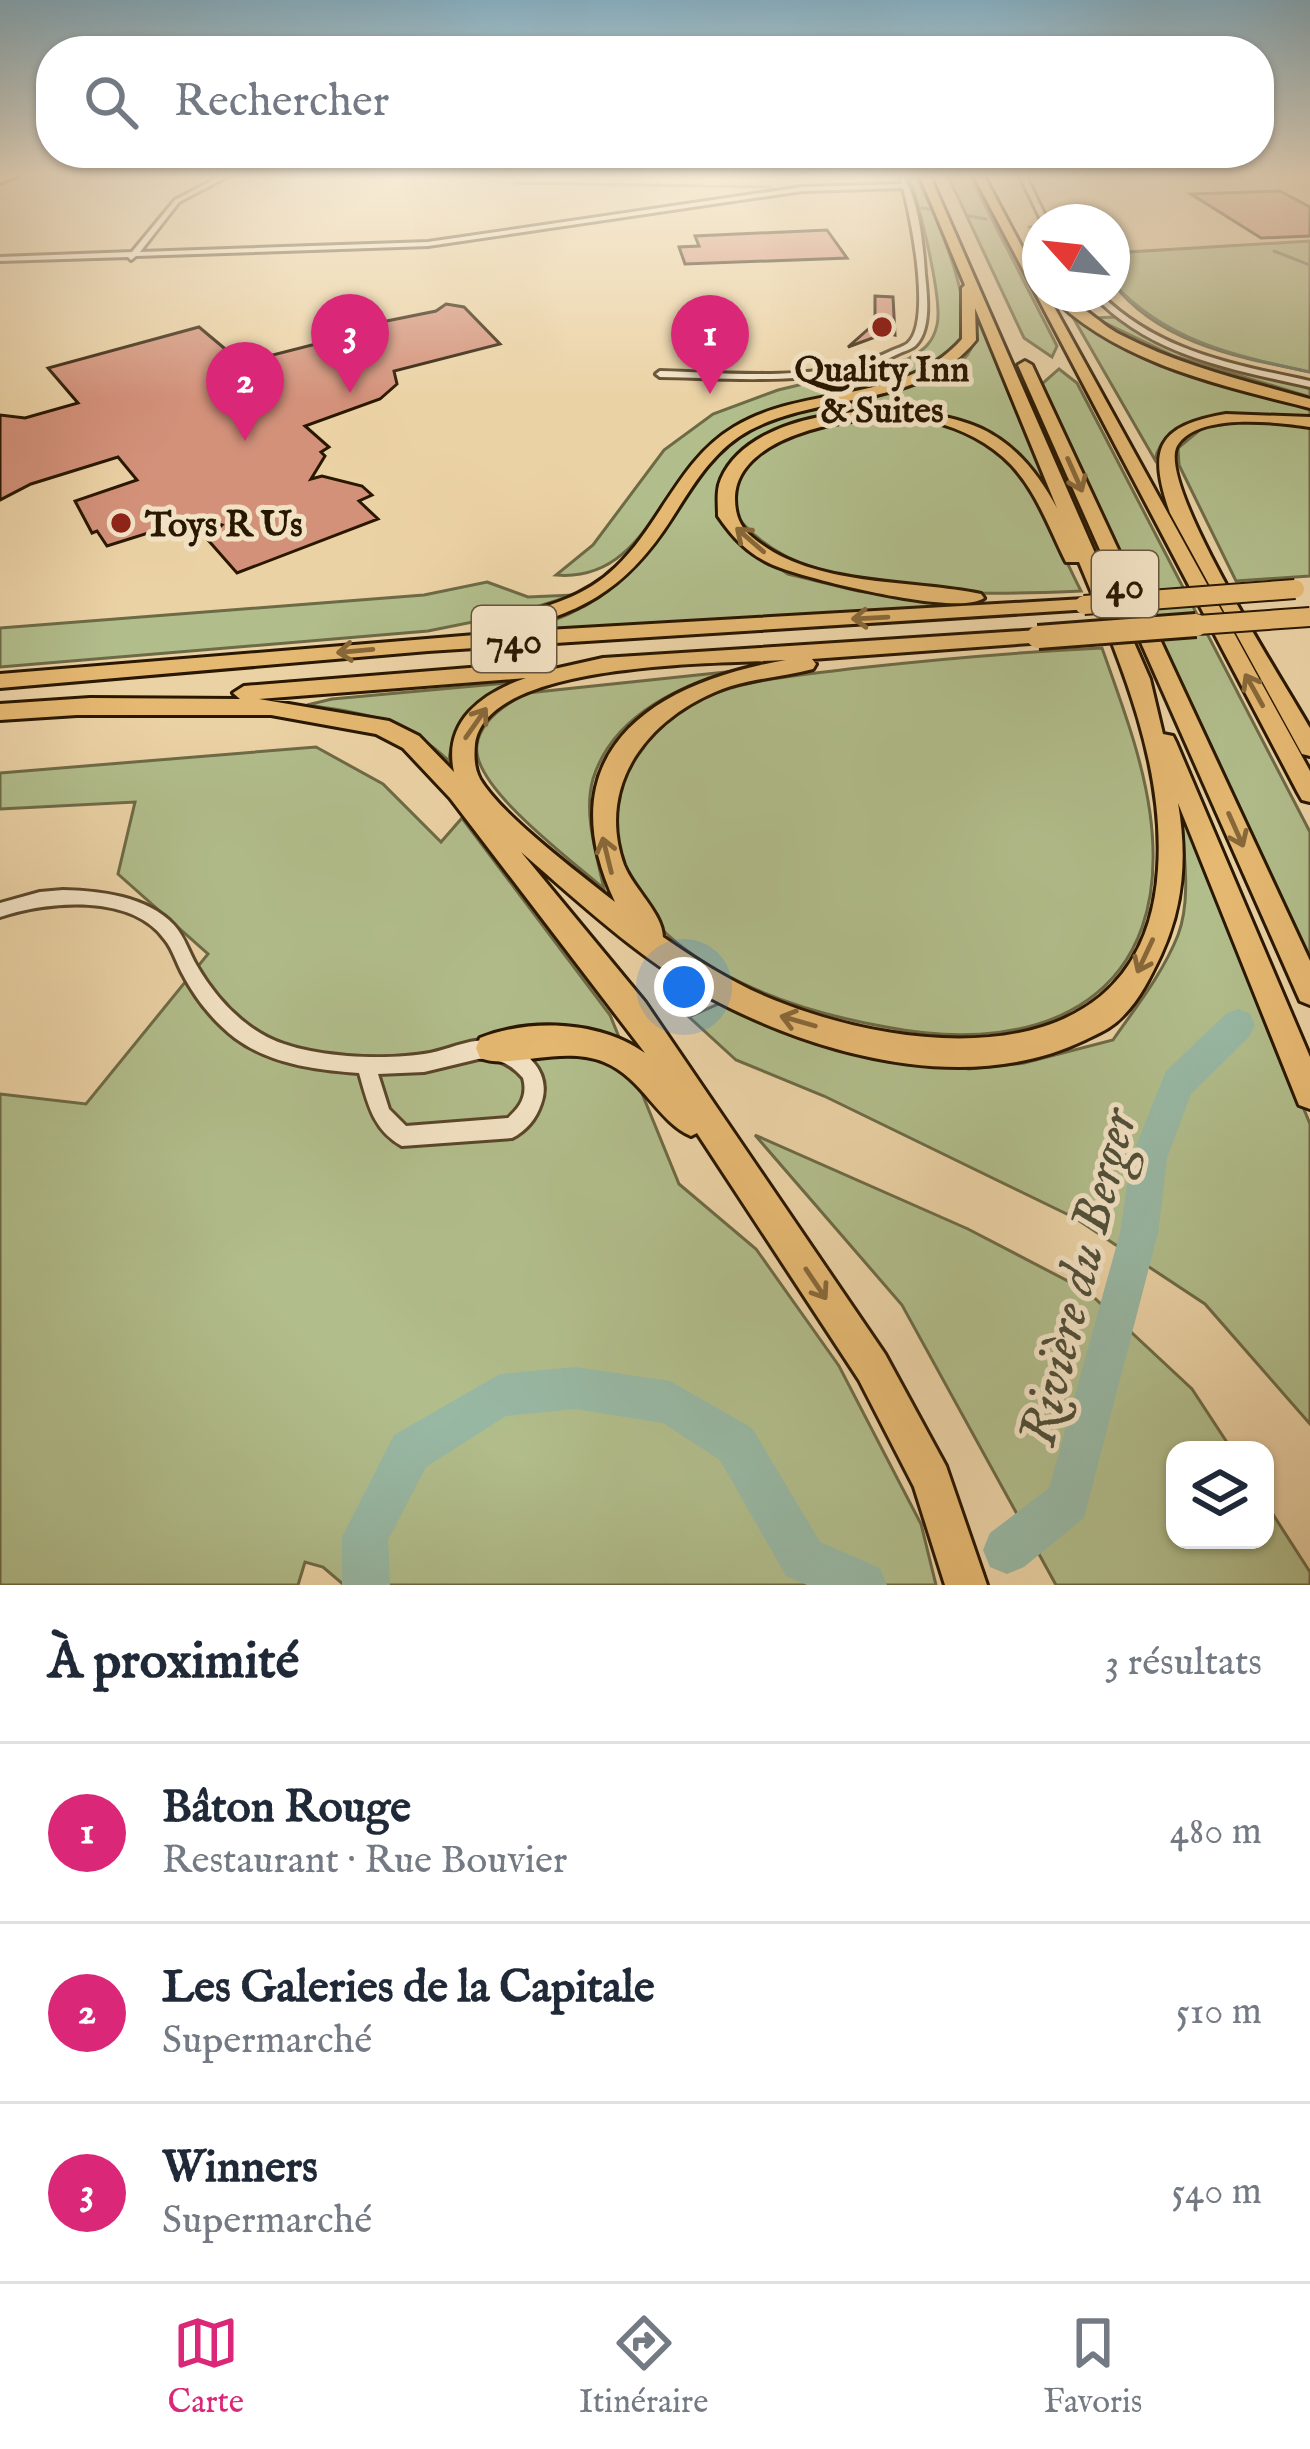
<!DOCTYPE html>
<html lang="fr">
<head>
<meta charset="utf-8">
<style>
  :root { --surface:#fff; --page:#f6f6f7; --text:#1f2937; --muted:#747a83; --line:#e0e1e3; --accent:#db2777 }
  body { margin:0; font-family:"IM FELL English",serif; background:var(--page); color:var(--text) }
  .controls { position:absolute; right:36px; bottom:36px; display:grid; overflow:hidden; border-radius:24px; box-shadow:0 3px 9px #0004 }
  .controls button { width:108px; height:108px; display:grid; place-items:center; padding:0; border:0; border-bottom:3px solid var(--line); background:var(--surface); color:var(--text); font:60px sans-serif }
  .compass { position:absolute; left:1022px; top:204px; width:108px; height:108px; border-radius:50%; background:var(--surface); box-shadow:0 3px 9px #0004; rotate:297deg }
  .you { position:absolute; left:684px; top:987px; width:42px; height:42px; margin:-30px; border:9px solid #fff; border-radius:50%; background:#1a73e8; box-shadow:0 0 0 18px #1a73e833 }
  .badge { display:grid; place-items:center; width:78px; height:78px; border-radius:50%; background:var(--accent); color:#fff; font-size:39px; font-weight:700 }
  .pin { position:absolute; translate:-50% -99px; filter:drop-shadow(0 3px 6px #0008) }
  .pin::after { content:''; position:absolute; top:63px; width:42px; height:36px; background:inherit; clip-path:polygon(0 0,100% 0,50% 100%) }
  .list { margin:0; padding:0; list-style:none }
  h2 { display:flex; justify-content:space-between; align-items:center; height:156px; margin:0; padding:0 48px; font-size:51px }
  h2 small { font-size:39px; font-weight:400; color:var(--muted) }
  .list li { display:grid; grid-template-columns:78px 1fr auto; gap:36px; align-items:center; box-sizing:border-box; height:180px; padding:0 48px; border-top:3px solid var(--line) }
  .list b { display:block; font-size:45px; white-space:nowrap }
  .list p { margin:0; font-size:39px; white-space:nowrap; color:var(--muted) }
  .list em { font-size:39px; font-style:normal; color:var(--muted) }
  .icon { flex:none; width:66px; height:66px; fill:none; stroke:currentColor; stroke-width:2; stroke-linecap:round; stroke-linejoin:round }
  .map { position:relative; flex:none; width:1310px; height:1585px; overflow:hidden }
  .search { position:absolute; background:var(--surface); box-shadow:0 3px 9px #0004; left:36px; right:36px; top:36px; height:132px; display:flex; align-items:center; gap:30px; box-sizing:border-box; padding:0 42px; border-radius:48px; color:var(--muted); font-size:45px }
  .sheet { height:696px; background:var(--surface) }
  nav { display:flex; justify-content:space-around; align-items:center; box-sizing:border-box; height:168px; border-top:3px solid var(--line); background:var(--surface); font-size:33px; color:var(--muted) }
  nav a { display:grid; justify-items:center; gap:6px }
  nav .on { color:var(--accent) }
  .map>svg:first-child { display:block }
</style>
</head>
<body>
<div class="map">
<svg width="1310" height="1585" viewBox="0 0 1310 1585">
  <rect width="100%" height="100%" fill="#ebd2a5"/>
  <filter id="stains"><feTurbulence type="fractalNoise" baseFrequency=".00167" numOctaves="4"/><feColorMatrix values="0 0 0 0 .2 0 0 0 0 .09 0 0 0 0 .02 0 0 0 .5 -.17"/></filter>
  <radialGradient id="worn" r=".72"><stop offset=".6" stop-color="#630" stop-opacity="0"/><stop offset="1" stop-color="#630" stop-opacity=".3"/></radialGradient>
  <g fill="#b1bd8b" stroke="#6d6a46" stroke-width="3">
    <path d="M908,176H916C933,210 978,306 959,342C939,384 780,400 730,429C661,468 650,583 556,575L593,545L664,450L713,414L778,390L908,359C924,350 933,343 937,325C943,301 919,201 908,176Z"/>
    <polygon points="948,176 970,176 1057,346 1052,357 1024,338"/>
    <path d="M1310,241V372C1239,357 1159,344 1112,282V253Z"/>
    <path d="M976,301L1048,489L998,440L926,415L888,410L800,423L732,464L718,485L721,519L744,545L788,574L858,591L969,606L504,636C549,624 591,610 625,576C672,531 688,463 747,431C802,401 935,399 968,354C979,338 977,320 976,301Z"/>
    <path d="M1071,314L1108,337L1310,408V419C1264,419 1168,400 1155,460Z"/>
    <polygon points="1114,317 1182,354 1310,386 1310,397 1174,356 1095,318"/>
    <polygon points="1059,369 1077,383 1310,832 1310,957 1042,384"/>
    <path d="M889,415C1019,428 1029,487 1081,591C979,595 789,604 730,506C732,498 732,485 736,478C762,428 840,422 889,415Z"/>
    <polygon points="1252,420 1310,425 1310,576 1236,581 1179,465 1178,448 1202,428"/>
    <polygon points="487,582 528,597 574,595 517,613 428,631 0,667 0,628 424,595"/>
    <path d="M1102,648C1121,702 1142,756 1150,813C1175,996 1046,1058 886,1027C813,1014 736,990 677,943C648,920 623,882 613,846C598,795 646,726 690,704C741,678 802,675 858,668C939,659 1020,652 1102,648Z"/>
    <path d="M745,670C685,681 613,714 593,779C583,814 597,855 604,889C574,862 470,786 477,745C480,720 507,703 527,693Z"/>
    <path d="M517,682C482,697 452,720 449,761C403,718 368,714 307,705L332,699Z"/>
    <polygon points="316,747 383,784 441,842 462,818 610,1015 679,1184 756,1249 839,1366 921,1524 936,1585 344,1585 323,1567 305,1562 298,1585 0,1585 0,1094 86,1104 208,954 118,874 135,802 0,809 0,773"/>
    <path d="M1181,811L1310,1124V1424L1205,1304L1075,1218L824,1096L736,1060L689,1017L723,1002L833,1049L969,1069L1024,1063L1113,1040C1136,1007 1163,973 1178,935C1192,899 1183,848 1181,811Z"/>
    <polygon points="755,1135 968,1229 1087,1291 1192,1389 1232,1450 1175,1450 1175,1540 1265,1540 1265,1502 1310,1572 1310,1585 1056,1585 902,1305"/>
  </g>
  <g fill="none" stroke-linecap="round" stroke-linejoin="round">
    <g stroke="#6c7862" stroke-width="3">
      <polyline points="515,183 770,187"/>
      <polyline points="922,208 935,210"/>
      <polyline points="969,216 986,219"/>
      <polyline points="1029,227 1040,228"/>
      <polyline points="1274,251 1310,265"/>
      <path d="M1112,282C1165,341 1235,356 1310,372"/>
    </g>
    <g fill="#98b8a4" fill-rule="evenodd">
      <polygon points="1238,1009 1250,1014 1255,1025 1250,1036 1191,1094 1167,1158 1158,1233 1084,1518 1024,1567 1007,1574 990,1567 983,1550 990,1533 1049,1488 1120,1233 1131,1158 1166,1071 1226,1014"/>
      <polygon points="575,1367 670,1381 752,1428 820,1542 880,1568 887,1585 807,1585 786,1576 720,1460 663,1423 575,1409 506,1416 426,1467 388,1540 390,1585 342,1585 342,1537 394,1435 500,1374"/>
    </g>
  </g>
  <g fill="#d3917a" stroke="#291700" stroke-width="3">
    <polygon points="1280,191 1310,207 1310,236 1261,238 1191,194"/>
    <polygon points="827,230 847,258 685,264 679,247 699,246 695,236"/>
    <polygon points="875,296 893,297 895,335 886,333 848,347 875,323"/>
    <polygon points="446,304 464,307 500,344 394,371 397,384 380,399 305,426 329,447 321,452 325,456 311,479 322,476 362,486 372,495 359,501 378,519 237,573 208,540 222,525 199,517 107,546 97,531 92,533 75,501 137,480 118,457 31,484 0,500 0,415 25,418 78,403 48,368 199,327 236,358 247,355 253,360 355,334 367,325 436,311"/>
  </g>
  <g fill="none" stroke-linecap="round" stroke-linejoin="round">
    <defs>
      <g id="minor">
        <path d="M221,176H228L179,202L140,252L428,242L802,187L902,184L900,178L903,176C919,201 923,244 925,274C927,294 932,330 915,346C910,350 904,351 898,354C831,388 734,378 660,377L656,374L660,371C731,373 826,383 891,351C897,348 903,347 908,343C932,321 911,217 903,188L802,191L428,246L136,256L131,260L128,257L0,261V257L132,252L175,200Z"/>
        <polygon points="1020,176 1026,176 1048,222 1042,222"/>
        <path d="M1092,294H1100C1159,352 1232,364 1310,381V387C1231,369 1150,356 1092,294Z"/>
        <path d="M63,890C100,891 147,896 174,925C185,937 189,953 197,966C214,995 237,1021 267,1037C308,1058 385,1061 430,1053C451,1049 472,1037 493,1041C524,1046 553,1071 541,1104C536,1119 526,1131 512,1138L402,1146C373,1130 368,1104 359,1073C316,1070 270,1064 235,1038C213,1021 195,998 182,973C176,962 173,950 165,940C132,893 47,901 0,917V903L40,892ZM478,1059C497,1057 511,1064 523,1078C528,1096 520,1107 508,1118L406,1126L389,1109L378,1074L424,1072Z"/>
      </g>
      <polygon id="major" points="5,176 17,176 0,183 0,177"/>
      <g id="highway">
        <path d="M920,176H930L1150,679L1163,734L1173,736L1176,742L1310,1057V1109L1299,1105L1178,803C1187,856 1184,905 1161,955C1151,976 1140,999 1123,1016C1112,1028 1099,1033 1085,1040C975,1093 837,1060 732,1009C652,971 587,909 521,852L645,1002L885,1354L946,1466L987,1585H945L914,1487L859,1380L697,1133L691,1136C658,1122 642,1077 604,1062C561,1045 510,1070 480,1058L476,1048L480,1038C531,1018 600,1021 645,1053L450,798L403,748L376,734L271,715H77L0,720V704L90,698L240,699L233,693L244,686L544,662L554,669L603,658L1038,630L1048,637L1045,642L812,659L816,664L813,669C786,676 758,678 731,686C653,712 594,781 624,865C633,888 663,914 663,937C698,961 734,984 774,1000C915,1057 1145,1077 1158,869C1165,763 1119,658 1079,562H1066L1064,558C1047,523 1033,483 1003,457C980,437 950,424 920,419C870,412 736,430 735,498C735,514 739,526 752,537C812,588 910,579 981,594L984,598C958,617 806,579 773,565C748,554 733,538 718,516C718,504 716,490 721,479C754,402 918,398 982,429C1017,446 1039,475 1057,508L975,308L976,340C921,409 822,392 750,430C714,449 693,485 672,518C625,592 578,616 494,633L1084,599L1094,605L1091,609L428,651L0,688V674L487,634L479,628L482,623C530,611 579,603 616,567C661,524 679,460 734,427C804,384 904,405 962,339V288L965,285ZM786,660C650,683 546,754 615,902C580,874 501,815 480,779C474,768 474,756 475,744C486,660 721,664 786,660ZM526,678C482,693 443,721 454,772L419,736L389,721L259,699Z"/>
        <polygon points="974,176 984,176 1040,281 1040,294 1047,294 1310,771 1310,802 1302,800 1298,793"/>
        <path d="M1049,294C1074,294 1098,324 1121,335C1181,366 1246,381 1310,399V408C1220,385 1116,363 1049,294Z"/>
        <polygon points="1025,361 1032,365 1310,961 1310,1005 1300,1001 1018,365"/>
        <path d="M1226,414L1310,417V427C1277,422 1197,412 1177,446C1156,484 1285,684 1310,728V756L1302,754L1170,513C1148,449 1156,426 1226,414Z"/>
      </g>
    </defs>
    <use href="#minor" stroke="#5a4629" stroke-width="6"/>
    <use href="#major" stroke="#291700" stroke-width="6"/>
    <use href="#highway" stroke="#291700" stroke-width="6"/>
    <use href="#minor" fill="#f2e2c4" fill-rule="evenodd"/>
    <use href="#major" fill="#e6b972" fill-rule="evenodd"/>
    <use href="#highway" fill="#e6b972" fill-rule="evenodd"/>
    <defs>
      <g id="highway-bridge-far1">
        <polyline points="1084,605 1295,589"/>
        <polyline points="1155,628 1310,617"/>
      </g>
      <polyline id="highway-bridge" points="1038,637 1196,625"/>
    </defs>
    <use href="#highway-bridge-far1" stroke="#291700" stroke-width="22" stroke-linecap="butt"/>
    <use href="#highway-bridge" stroke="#291700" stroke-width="28" stroke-linecap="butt"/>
    <use href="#highway-bridge-far1" stroke="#e6b972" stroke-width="18"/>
    <use href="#highway-bridge" stroke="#e6b972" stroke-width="22"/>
  </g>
  <defs><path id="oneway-shaft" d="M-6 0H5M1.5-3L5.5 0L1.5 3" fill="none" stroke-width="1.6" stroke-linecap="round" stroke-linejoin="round" transform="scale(3)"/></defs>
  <g stroke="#886839">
    <use href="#oneway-shaft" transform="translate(1075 475) rotate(66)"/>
    <use href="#oneway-shaft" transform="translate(750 540) rotate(-139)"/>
    <use href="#oneway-shaft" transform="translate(870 618) rotate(177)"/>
    <use href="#oneway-shaft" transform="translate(355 651) rotate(175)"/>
    <use href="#oneway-shaft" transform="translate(1254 690) rotate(-119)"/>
    <use href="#oneway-shaft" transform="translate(476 723) rotate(-55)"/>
    <use href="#oneway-shaft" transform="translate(1236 830) rotate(66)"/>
    <use href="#oneway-shaft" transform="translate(607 855) rotate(-104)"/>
    <use href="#oneway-shaft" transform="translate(1145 956) rotate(115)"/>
    <use href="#oneway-shaft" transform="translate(798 1021) rotate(-164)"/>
    <use href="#oneway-shaft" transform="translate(816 1284) rotate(56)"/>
  </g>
  <linearGradient id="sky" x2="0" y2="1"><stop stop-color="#88b6cd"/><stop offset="0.44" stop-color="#f6ebd6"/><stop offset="1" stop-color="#f6ebd6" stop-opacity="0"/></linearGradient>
  <rect width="1310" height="398" fill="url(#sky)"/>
  <g fill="#8f2418" stroke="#f2e2c4" stroke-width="4.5">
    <circle cx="882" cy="327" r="12"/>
    <circle cx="121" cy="523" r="12"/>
  </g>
  <g text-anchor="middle" stroke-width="10" stroke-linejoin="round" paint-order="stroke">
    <g font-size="36" font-weight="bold" fill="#291700" stroke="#f2e2c4">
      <text x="882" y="381">Quality Inn<tspan x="882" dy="41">&amp; Suites</tspan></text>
      <text x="145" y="536" text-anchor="start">Toys R Us</text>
    </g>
    <g fill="#f2e2c4" stroke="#65543b" stroke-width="3">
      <rect x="1092" y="551" width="66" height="66" rx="9"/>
      <rect x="472" y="606" width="84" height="66" rx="9"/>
    </g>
    <g font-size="39" font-weight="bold" fill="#291700">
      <text x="1125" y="598">40</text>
      <text x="514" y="653">740</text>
    </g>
    <g font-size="54" font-style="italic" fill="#504f39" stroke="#f2e2c4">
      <text transform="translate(1076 1277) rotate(-76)" y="19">Rivière du Berger</text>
    </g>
  </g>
  <rect width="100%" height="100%" filter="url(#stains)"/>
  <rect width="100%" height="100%" fill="url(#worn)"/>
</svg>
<div class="controls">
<button><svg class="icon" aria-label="layers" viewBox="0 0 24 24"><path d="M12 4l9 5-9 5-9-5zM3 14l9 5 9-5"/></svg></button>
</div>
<svg class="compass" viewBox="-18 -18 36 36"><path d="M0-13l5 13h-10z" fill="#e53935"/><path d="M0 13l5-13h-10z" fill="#747a83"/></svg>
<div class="you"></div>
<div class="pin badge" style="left:710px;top:394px">1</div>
<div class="pin badge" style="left:245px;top:441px">2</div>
<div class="pin badge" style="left:350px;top:393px">3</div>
<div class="search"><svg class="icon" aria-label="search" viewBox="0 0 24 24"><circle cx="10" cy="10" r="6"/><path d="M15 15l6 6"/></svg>Rechercher</div>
</div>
<section class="sheet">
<h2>À proximité<small>3 résultats</small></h2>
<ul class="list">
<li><span class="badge">1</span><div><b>Bâton Rouge</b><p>Restaurant · Rue Bouvier</p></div><em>480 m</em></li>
<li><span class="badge">2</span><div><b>Les Galeries de la Capitale</b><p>Supermarché</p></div><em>510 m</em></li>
<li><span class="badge">3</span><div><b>Winners</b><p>Supermarché</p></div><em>540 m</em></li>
</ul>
</section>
<nav>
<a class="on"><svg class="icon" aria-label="map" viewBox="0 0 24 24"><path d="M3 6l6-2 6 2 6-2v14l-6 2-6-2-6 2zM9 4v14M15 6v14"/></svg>Carte</a>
<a><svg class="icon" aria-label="directions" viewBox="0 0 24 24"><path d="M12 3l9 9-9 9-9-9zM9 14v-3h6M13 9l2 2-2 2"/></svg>Itinéraire</a>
<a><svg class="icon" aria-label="saved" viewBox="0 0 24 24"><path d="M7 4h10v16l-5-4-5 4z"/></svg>Favoris</a>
</nav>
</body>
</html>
